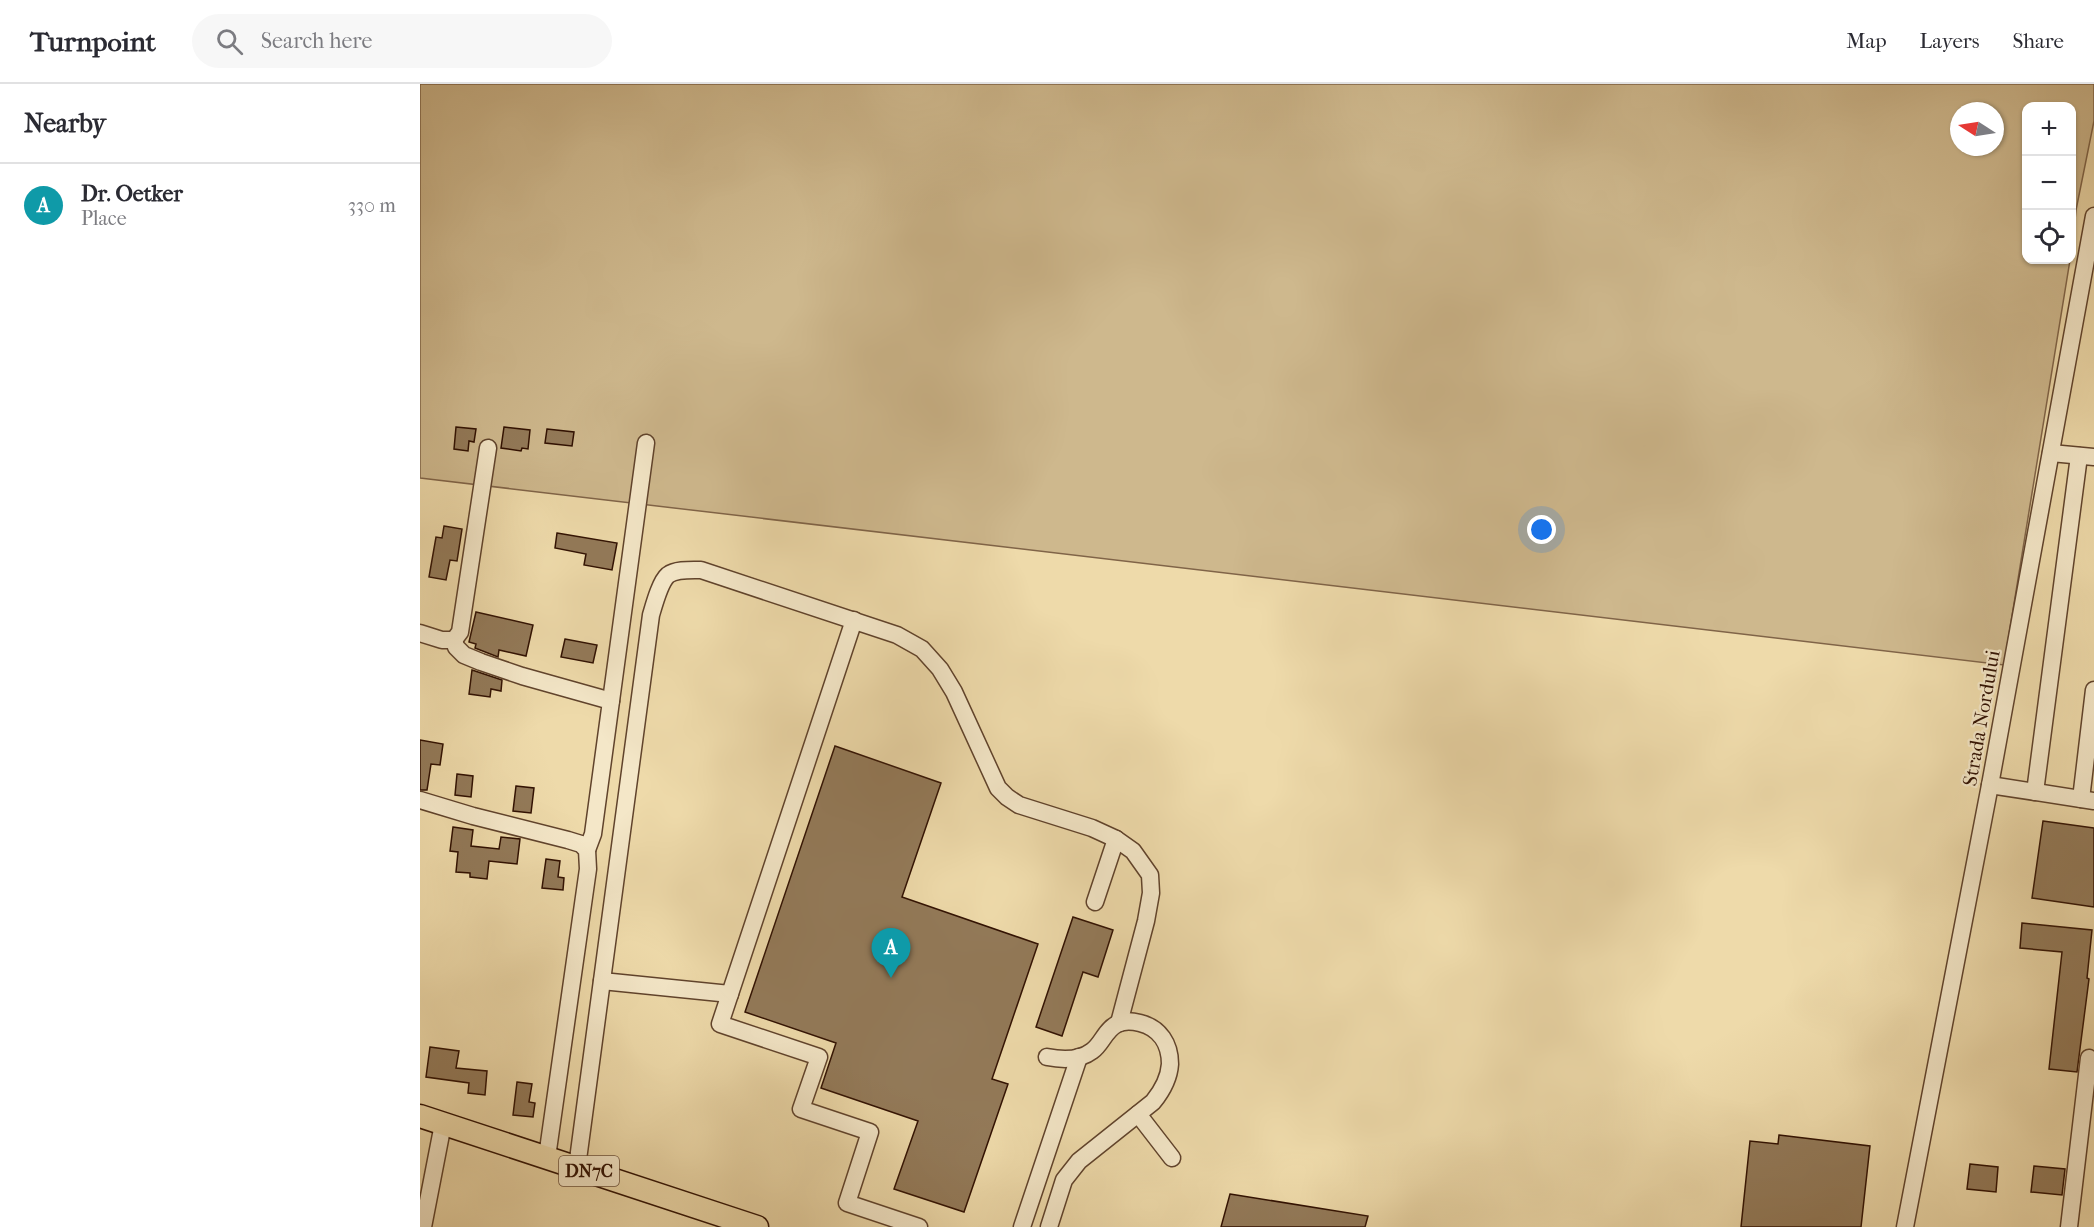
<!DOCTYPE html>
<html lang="en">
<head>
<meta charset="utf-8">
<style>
  :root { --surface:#fff; --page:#f7f7f7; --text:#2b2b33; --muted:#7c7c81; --line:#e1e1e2; --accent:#8f2418 }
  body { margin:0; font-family:"IM FELL French Canon",serif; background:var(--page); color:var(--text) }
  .controls { position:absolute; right:18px; top:18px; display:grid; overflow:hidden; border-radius:12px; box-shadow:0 2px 4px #0004 }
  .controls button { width:54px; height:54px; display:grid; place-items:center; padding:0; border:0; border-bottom:2px solid var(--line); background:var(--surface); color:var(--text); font:30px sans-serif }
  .compass { position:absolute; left:1530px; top:18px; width:54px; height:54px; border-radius:50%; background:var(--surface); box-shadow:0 2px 4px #0004; rotate:282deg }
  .you { position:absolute; left:1122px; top:446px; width:21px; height:21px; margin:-15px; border:4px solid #fff; border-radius:50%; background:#1a73e8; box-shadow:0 0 0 9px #1a73e833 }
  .badge { display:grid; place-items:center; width:39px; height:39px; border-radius:50%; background:var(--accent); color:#fff; font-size:20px; font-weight:700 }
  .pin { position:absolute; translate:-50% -50px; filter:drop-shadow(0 2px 3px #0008) }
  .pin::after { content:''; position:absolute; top:32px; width:21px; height:18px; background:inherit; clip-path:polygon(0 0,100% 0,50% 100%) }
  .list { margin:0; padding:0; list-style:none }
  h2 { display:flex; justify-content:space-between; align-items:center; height:78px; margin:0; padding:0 24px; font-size:26px }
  h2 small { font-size:20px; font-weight:400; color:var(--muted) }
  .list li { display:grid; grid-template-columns:39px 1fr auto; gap:18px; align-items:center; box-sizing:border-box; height:84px; padding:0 24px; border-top:2px solid var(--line) }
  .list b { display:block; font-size:22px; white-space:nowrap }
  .list p { margin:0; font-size:20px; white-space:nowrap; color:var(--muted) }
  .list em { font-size:20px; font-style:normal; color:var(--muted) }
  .icon { flex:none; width:33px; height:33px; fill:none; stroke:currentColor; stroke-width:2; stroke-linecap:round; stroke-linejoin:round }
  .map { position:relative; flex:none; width:1674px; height:1143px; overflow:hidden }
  header { display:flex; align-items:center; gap:36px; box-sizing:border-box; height:84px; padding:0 30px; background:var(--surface); border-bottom:2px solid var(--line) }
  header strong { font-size:28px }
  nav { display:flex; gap:33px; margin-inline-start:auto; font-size:21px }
  .search { width:420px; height:54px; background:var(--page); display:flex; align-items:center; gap:15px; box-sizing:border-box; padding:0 21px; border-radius:33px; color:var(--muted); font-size:22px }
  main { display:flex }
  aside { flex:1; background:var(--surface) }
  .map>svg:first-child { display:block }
</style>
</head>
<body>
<header>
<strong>Turnpoint</strong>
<div class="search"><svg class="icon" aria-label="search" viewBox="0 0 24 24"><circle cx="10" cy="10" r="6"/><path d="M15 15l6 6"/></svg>Search here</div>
<nav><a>Map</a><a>Layers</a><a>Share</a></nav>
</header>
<main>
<aside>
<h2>Nearby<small></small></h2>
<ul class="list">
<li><span class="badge" style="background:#0f9aa8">A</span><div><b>Dr. Oetker</b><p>Place</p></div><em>330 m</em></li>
</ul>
</aside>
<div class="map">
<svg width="1674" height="1143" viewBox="0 0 1674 1143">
  <rect width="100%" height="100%" fill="#eedaaa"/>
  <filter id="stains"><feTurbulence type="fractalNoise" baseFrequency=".00333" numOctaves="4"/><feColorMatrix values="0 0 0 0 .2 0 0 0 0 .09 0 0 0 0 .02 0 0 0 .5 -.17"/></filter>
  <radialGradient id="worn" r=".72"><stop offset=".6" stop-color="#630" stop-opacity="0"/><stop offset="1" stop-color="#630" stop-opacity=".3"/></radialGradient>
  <path fill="#ceb88d" stroke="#806448" stroke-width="1.5" fill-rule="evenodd" d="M0,0H1674V37L1656,126L1652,165V22H1606V176H1650L1584,581L0,394ZM1539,27H1575V63H1539Z"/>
  <g fill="#937a59" stroke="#311102" stroke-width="1.5">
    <polygon points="36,343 56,345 54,358 49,357 48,367 34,365"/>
    <polygon points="84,343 110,346 108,365 102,364 101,367 81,364"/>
    <polygon points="127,345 154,348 152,362 125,359"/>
    <polygon points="24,442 42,445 37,477 30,476 26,496 9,493 16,453 22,454"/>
    <polygon points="137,449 197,459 192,486 164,481 166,470 135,464"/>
    <polygon points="56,528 113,541 106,572 79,566 78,573 55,564 56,560 49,558"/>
    <polygon points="145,555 177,561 173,579 141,573"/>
    <polygon points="52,586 82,596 81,607 71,605 70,613 49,610"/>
    <polygon points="0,656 23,660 20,681 11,680 7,706 0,706"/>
    <polygon points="415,662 521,699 482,813 618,860 572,995 588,1000 544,1128 474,1105 498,1037 401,1004 416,959 325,928"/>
    <polygon points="37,690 53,692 51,713 35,711"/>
    <polygon points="96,702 114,704 111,729 93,727"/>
    <polygon points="1623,737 1674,744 1674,823 1612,814"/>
    <polygon points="33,743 53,746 51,762 79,765 81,753 100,755 97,780 69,777 67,795 50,793 50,789 36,788 38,768 30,767"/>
    <polygon points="126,775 140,777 138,793 144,794 143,806 122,804"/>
    <polygon points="653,833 693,846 678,893 663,888 642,952 616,943"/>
    <polygon points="1602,839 1672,846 1667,894 1669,895 1657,988 1629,985 1642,868 1600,864"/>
    <polygon points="10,963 39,967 36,984 67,987 65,1011 48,1009 49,999 6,993"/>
    <polygon points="97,998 112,1000 109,1018 115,1019 113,1033 93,1031"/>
    <polygon points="1359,1051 1450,1062 1441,1143 1321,1143 1330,1057 1358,1060"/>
    <polygon points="1550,1080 1578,1083 1576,1108 1547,1105"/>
    <polygon points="1614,1082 1645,1085 1642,1111 1611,1108"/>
    <polygon points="810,1110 948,1132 945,1143 801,1143"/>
  </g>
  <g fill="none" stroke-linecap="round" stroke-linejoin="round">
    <defs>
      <g id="minor">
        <polyline points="1631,369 1674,373"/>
        <polyline points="434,536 300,940 399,973 381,1025 450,1048 427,1119 499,1143"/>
        <polyline points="0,549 22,556 34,556 40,548 68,364"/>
        <polyline points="34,556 36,563 44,571 61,578 102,592 191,617 173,750 167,766"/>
        <polyline points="191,617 226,359"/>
        <polyline points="1570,701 1674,717"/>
        <polyline points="1615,708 1659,372"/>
        <polyline points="1661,715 1674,606"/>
        <polyline points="0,716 53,732 148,756 161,760 167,766 168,785 127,1073"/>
        <polyline points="675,818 696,755 713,767 730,791 731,809 726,837 699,939"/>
        <polyline points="182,897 310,910"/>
        <path d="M627,973C642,976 659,977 672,967C682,960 685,946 697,940C705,936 712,937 720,939C740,944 750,960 750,980C749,995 742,1007 733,1018L659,1077L644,1096L629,1143"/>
        <polyline points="718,1030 752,1074"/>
        <path d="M157,1083L231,531C234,521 240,498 248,491C256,485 271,486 281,486L477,551L502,565L520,585L534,608L578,704L587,713L599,721L672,744L696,755"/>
        <polyline points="3,1143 23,1040"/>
        <polyline points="602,1143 659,973"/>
        <polyline points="1485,1143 1570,701 1674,132"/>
        <polyline points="1649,1143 1669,974"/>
      </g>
      <polyline id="major" points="0,1032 337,1143"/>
    </defs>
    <use href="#minor" stroke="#60432c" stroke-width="19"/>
    <use href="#major" stroke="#311102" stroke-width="25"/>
    <use href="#minor" stroke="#f4e7c8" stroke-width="16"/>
    <use href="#major" stroke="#eedaaa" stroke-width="22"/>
  </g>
  <g text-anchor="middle" stroke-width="4.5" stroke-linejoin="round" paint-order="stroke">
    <rect fill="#f4e7c8" stroke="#6c513d" stroke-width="1.5" x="139" y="1072" width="60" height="30" rx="4.5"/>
    <g font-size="18" font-weight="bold" fill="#311102">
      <text x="169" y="1093">DN7C</text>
    </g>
    <g font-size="20" fill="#311102" stroke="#f4e7c8">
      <text transform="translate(1561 634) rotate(-80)" y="7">Strada Nordului</text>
    </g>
  </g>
  <rect width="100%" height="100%" filter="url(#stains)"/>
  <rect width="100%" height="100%" fill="url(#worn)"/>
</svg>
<div class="controls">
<button>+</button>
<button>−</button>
<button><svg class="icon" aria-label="locate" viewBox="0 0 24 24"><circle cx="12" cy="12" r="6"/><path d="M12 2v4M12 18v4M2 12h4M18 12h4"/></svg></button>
</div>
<svg class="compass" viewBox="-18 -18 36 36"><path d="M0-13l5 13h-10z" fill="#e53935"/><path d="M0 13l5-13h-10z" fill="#7c7c81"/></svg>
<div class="you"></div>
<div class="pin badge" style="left:471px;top:894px;background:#0f9aa8">A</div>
</div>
</main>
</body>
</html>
